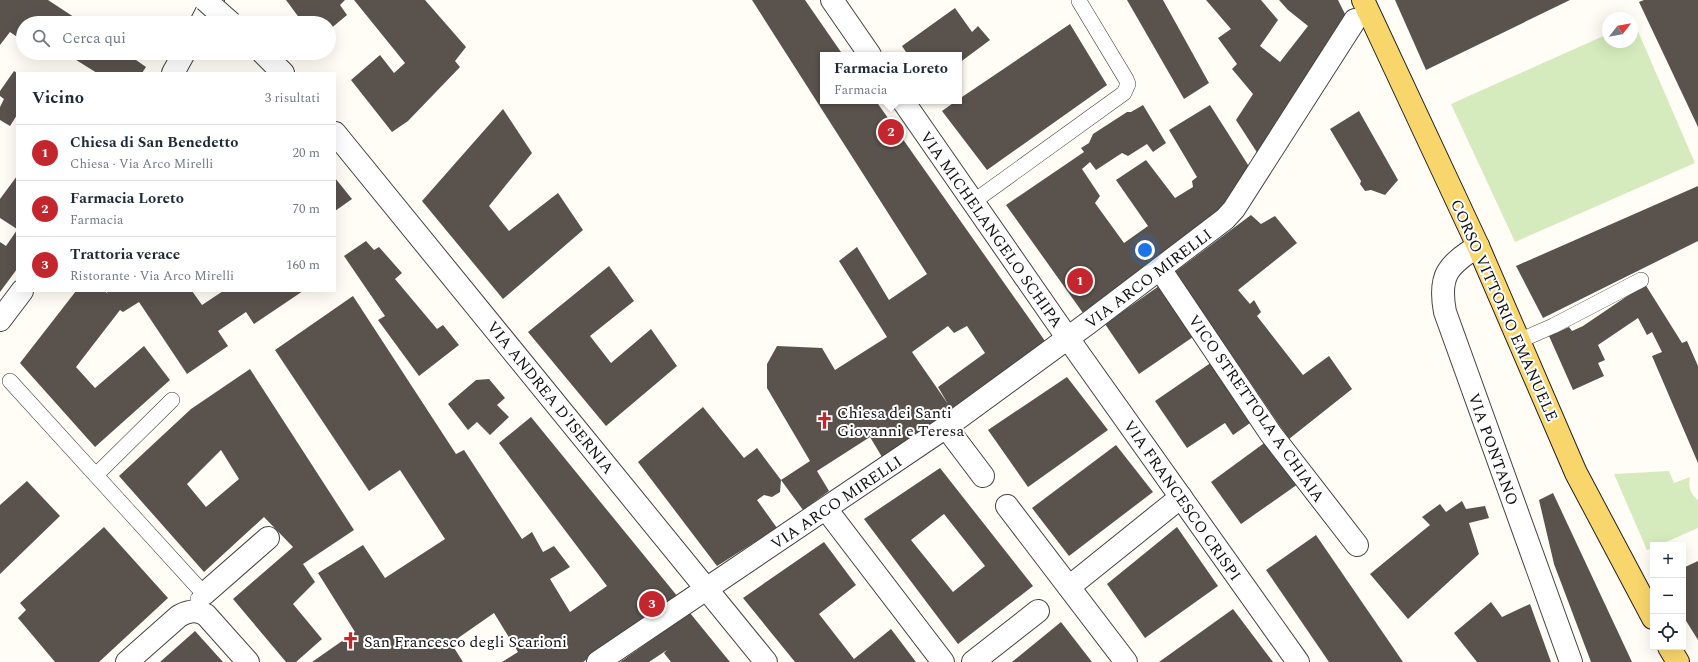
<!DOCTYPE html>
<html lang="it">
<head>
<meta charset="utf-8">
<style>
  :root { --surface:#fff; --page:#f6f6f7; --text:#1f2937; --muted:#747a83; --line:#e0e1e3; --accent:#c4262e }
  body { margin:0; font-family:Spectral,serif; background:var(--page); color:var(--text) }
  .controls { position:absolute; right:12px; bottom:12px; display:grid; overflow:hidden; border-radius:0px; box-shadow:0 4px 16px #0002 }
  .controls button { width:36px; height:36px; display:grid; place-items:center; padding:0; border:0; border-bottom:1px solid var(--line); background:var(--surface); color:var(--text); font:20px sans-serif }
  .compass { position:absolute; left:1602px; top:12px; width:36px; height:36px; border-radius:50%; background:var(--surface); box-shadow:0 4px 16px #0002; rotate:59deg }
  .you { position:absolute; left:1145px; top:250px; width:14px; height:14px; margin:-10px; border:3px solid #fff; border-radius:50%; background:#1a73e8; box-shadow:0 0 0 6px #1a73e833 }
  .badge { display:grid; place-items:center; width:26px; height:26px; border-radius:50%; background:var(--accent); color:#fff; font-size:13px; font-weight:700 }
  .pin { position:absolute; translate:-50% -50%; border:2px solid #fff; box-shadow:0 1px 4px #0006 }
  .popup { position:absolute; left:820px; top:52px; width:142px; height:52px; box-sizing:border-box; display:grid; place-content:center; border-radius:0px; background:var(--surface); filter:drop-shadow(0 1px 3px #0005); font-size:13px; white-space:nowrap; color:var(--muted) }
  .popup b { font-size:15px; color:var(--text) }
  .popup::after { content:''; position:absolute; left:50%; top:100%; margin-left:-8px; border:8px solid transparent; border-top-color:var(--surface) }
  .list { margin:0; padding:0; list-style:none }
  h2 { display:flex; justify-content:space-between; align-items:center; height:52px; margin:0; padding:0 16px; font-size:17px }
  h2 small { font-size:13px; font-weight:400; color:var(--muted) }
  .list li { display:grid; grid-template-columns:26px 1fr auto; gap:12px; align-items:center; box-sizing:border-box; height:56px; padding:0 16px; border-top:1px solid var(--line) }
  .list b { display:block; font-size:15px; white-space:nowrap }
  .list p { margin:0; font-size:13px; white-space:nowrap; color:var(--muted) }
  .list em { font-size:13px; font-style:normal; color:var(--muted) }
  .icon { flex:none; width:22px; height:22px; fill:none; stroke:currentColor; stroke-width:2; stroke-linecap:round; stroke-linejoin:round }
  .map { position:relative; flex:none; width:1698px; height:662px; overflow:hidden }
  .search { position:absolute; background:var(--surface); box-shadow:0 4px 16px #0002; left:16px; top:16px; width:320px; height:44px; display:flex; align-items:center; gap:10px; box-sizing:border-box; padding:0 14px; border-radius:22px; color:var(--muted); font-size:15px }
  .panel { position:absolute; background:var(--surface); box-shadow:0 4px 16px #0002; left:16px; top:72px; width:320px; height:220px; border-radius:0px }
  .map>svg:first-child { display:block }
</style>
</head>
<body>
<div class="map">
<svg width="1698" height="662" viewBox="0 0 1698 662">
  <rect width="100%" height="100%" fill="#fffdf5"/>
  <g fill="#d5ebbd">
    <polygon points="1634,22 1695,163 1515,242 1451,104 1608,34 1608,42 1632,42 1632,23"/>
    <path d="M1669,471L1674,483L1690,477C1688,486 1690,494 1698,500V528L1659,545H1653V548L1647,550L1614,474Z"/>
  </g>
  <g fill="#5a524d" fill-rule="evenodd">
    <polygon points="0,0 48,0 83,23 23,23 23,41 10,32 0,45"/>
    <polygon points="286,0 345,0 340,5 347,15 329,30 329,23 303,23"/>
    <polygon points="354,0 425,0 466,47 455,61 460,67 408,121 392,132 351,80 380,55 394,73 405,63"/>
    <path d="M752,0H805L843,55H823V101H876L1045,341L952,410L882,457L870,437L817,471L829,491L803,510L781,480L810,461L767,388V364L777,346L822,348L835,370L887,337L839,261L857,247L889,300L927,274ZM948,326L954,333L967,326L985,353L938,387L948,404L912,352Z"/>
    <polygon points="1127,0 1163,0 1209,83 1184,99"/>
    <polygon points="1206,0 1261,0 1278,20 1260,46 1280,62 1308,26 1288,10 1279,0 1338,0 1346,16 1258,154 1236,120 1253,94 1232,69 1237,64 1218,38 1231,29"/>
    <polygon points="1395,0 1570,0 1426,70"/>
    <polygon points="1644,0 1698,0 1698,127 1639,2"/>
    <polygon points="955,8 972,32 978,26 990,40 959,63 959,55 908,55 902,46"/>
    <polygon points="1070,24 1107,85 987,170 942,111 956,101 959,101 959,99"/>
    <polygon points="65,53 126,53 146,67 142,73 97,73"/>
    <polygon points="14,71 17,73 17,115 10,126 0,120 0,107 4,99 0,96 0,91"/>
    <polygon points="1143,105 1166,143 1153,152 1147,144 1128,156 1122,153 1096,170 1090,162 1082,169 1100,196 1095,203 1124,243 1148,226 1116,180 1146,160 1175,198 1193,187 1192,181 1197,177 1169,130 1210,105 1250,168 1235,187 1221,212 1083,313 1006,205 1084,152 1081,148 1089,143 1093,134 1127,112 1131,112"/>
    <polygon points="503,109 532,153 489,206 509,231 558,193 583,230 503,299 422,201"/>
    <polygon points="1359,111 1398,180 1385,195 1371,190 1365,191 1360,184 1361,181 1330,129"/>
    <polygon points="17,176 17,229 0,218 0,199"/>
    <polygon points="335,178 352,199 335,211"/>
    <polygon points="1698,186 1698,241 1543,318 1516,266"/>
    <polygon points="1251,215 1261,224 1275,216 1297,243 1238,290 1250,304 1254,300 1261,312 1257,316 1303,375 1329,356 1352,389 1289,439 1175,272"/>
    <polygon points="17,230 17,269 0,292 0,242 6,246"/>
    <polygon points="366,241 374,250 379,247 402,273 395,279 437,329 443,325 459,345 419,376 378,320 385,316 344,256"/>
    <polygon points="609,266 634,301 590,336 611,363 651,329 677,366 606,426 528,332"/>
    <polygon points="1645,284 1682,343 1687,341 1698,366 1698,463 1652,356 1662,352 1652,332 1647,335 1638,318 1598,345 1605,360 1598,363 1604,376 1573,390 1549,336 1569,327 1572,331 1583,326"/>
    <polygon points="1159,286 1193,337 1139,374 1105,324"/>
    <polygon points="76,291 105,291 108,294 106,291 192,291 202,305 223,291 303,291 254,324 246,312 218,331 228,346 187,374 139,302 123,312 120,310 76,367 95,388 144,346 170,380 95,447 20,363"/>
    <polygon points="353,296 456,454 464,450 522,539 532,532 543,552 554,546 570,567 550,579 570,612 607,586 499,443 531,417 678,597 583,662 502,662 518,652 494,613 451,643 463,662 312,662 355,632 318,573 363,545 385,578 445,539 400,470 369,491 275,350"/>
    <polygon points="1212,362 1253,421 1233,435 1225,423 1187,448 1155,401"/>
    <path d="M250,369L354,530L303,564L315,582L293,604L322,639L296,662H286L233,599L293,547L264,517L204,572L119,476L191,409ZM221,450L239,479L206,507L187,484Z"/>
    <polygon points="1067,377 1108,430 1028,487 988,430"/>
    <polygon points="489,379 505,398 497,405 509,417 490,435 477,422 468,430 448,404 476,380"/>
    <polygon points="703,407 744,458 757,448 781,480 780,492 772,497 764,495 757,500 777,528 717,566 638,462"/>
    <polygon points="1267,441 1298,484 1241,524 1211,482"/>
    <polygon points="1116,445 1153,492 1069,556 1032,508"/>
    <path d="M940,468L1033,586L958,644L864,519ZM944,514L985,566L953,592L911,540Z"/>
    <polygon points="27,481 60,516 0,574 0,505"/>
    <polygon points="1553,493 1632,662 1591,662 1554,564 1539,500"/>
    <polygon points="1462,501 1466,509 1485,506 1489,518 1469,523 1479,554 1408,619 1370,574 1430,525 1422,517 1440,504 1446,512"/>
    <polygon points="104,527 168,598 99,662 55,662 18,618 26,610 20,603"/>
    <polygon points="1177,527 1218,586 1145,638 1107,584"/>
    <polygon points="1316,535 1403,662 1329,662 1266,570"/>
    <polygon points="824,542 856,585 819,614 854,659 891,629 916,662 795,662 743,598"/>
    <polygon points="1698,561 1698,640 1683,616 1683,568"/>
    <polygon points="1491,602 1502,617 1530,604 1551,662 1477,662 1454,633"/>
    <polygon points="1233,609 1273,662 1159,662"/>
    <polygon points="690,613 730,662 671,662 664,653 667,650 649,662 620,662"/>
    <polygon points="1061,622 1092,662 1012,662"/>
    <polygon points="195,631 223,662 160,662"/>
  </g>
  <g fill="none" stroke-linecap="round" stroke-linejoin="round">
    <defs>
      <g id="service">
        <polyline points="973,202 1124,93 1128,84 1126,79 1079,1"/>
        <polyline points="1519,341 1553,326 1641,280"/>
        <polyline points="10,381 204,594 198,599"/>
        <polyline points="96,475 172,400"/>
      </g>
      <g id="pedestrian">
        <polyline points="946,427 983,476"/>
        <polyline points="204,594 268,538"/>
        <polyline points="973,662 1038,611"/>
      </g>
      <g id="minor">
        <polyline points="201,23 213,0"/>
        <polyline points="263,53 283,73"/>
        <polyline points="173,73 184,53"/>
        <polyline points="335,133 766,662"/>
        <path d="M1478,246C1448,265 1438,275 1445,312L1571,662"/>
        <polyline points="1160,269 1271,434 1357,545"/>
        <polyline points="0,320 22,291"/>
        <polyline points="1007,506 1126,662"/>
        <polyline points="826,509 943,662"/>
        <polyline points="1069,587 1181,497"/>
        <path d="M127,662L179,616C188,611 196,609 206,615L248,662"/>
        <polyline points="598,662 946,427 1087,324 1225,219 1234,209 1355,20"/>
      </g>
      <g id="tertiary">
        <polyline points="832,0 870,55"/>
        <polyline points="903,101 1062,330 1298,662"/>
      </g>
      <g id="primary">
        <polyline points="1363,0 1478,246 1576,473 1653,618"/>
        <polyline points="1669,647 1678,662"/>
      </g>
    </defs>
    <use href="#service" stroke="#444" stroke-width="16"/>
    <use href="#pedestrian" stroke="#444" stroke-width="24"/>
    <use href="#minor" stroke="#444" stroke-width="24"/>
    <use href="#tertiary" stroke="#444" stroke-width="24"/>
    <use href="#primary" stroke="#222" stroke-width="24"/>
    <use href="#service" stroke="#fff" stroke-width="15"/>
    <use href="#pedestrian" stroke="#fff" stroke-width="22"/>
    <use href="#minor" stroke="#fff" stroke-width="22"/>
    <use href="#tertiary" stroke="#fff" stroke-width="22"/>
    <use href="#primary" stroke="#f9d66b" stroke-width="22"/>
    <defs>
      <polyline id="minor-bridge" points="205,0 231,23"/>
    </defs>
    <use href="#minor-bridge" stroke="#444" stroke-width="24" stroke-linecap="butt"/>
    <use href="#minor-bridge" stroke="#fff" stroke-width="22"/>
  </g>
  <defs>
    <symbol id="church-bare" viewBox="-9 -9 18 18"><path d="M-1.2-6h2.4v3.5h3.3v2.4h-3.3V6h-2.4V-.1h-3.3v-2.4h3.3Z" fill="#c4262e" stroke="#fff" stroke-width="2.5" paint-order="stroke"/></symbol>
  </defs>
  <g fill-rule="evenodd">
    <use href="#church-bare" x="812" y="408" width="25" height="25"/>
    <use href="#church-bare" x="338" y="628" width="25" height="25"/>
  </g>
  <g text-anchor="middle" stroke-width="4" stroke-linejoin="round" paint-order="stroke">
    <g font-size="16" fill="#111" stroke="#fff">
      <text transform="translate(992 229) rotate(55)" y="6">VIA MICHELANGELO SCHIPA</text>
      <text transform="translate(1148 278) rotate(-37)" y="6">VIA ARCO MIRELLI</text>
      <text transform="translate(1505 310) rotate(66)" y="6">CORSO VITTORIO EMANUELE</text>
      <text transform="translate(551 397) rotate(51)" y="6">VIA ANDREA D'ISERNIA</text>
      <text transform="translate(1257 408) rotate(55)" y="6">VICO STRETTOLA A CHIAIA</text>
      <text transform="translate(1494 449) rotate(70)" y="6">VIA PONTANO</text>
      <text transform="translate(1183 500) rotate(55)" y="6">VIA FRANCESCO CRISPI</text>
      <text transform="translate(836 502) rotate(-34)" y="6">VIA ARCO MIRELLI</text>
    </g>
    <g font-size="16" fill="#111" stroke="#fff" text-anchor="start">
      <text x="837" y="418">Chiesa dei Santi<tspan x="837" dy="18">Giovanni e Teresa</tspan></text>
      <text x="364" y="647">San Francesco degli Scarioni</text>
    </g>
  </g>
</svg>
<div class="controls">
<button>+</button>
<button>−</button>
<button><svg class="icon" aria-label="locate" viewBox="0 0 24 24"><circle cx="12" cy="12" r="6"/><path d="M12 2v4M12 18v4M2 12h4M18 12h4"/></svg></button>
</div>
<svg class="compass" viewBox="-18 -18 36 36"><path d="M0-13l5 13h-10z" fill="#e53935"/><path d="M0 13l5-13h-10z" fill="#747a83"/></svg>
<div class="you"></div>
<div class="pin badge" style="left:1080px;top:281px">1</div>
<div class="pin badge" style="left:891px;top:132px">2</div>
<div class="popup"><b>Farmacia Loreto</b>Farmacia</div>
<div class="pin badge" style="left:652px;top:604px">3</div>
<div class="search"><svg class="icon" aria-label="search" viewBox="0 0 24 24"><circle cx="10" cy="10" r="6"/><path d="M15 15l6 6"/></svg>Cerca qui</div>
<section class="panel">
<h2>Vicino<small>3 risultati</small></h2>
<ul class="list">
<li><span class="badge">1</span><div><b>Chiesa di San Benedetto</b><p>Chiesa · Via Arco Mirelli</p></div><em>20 m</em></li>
<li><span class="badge">2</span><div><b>Farmacia Loreto</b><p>Farmacia</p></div><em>70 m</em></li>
<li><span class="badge">3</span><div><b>Trattoria verace</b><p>Ristorante · Via Arco Mirelli</p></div><em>160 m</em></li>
</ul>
</section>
</div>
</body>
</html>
